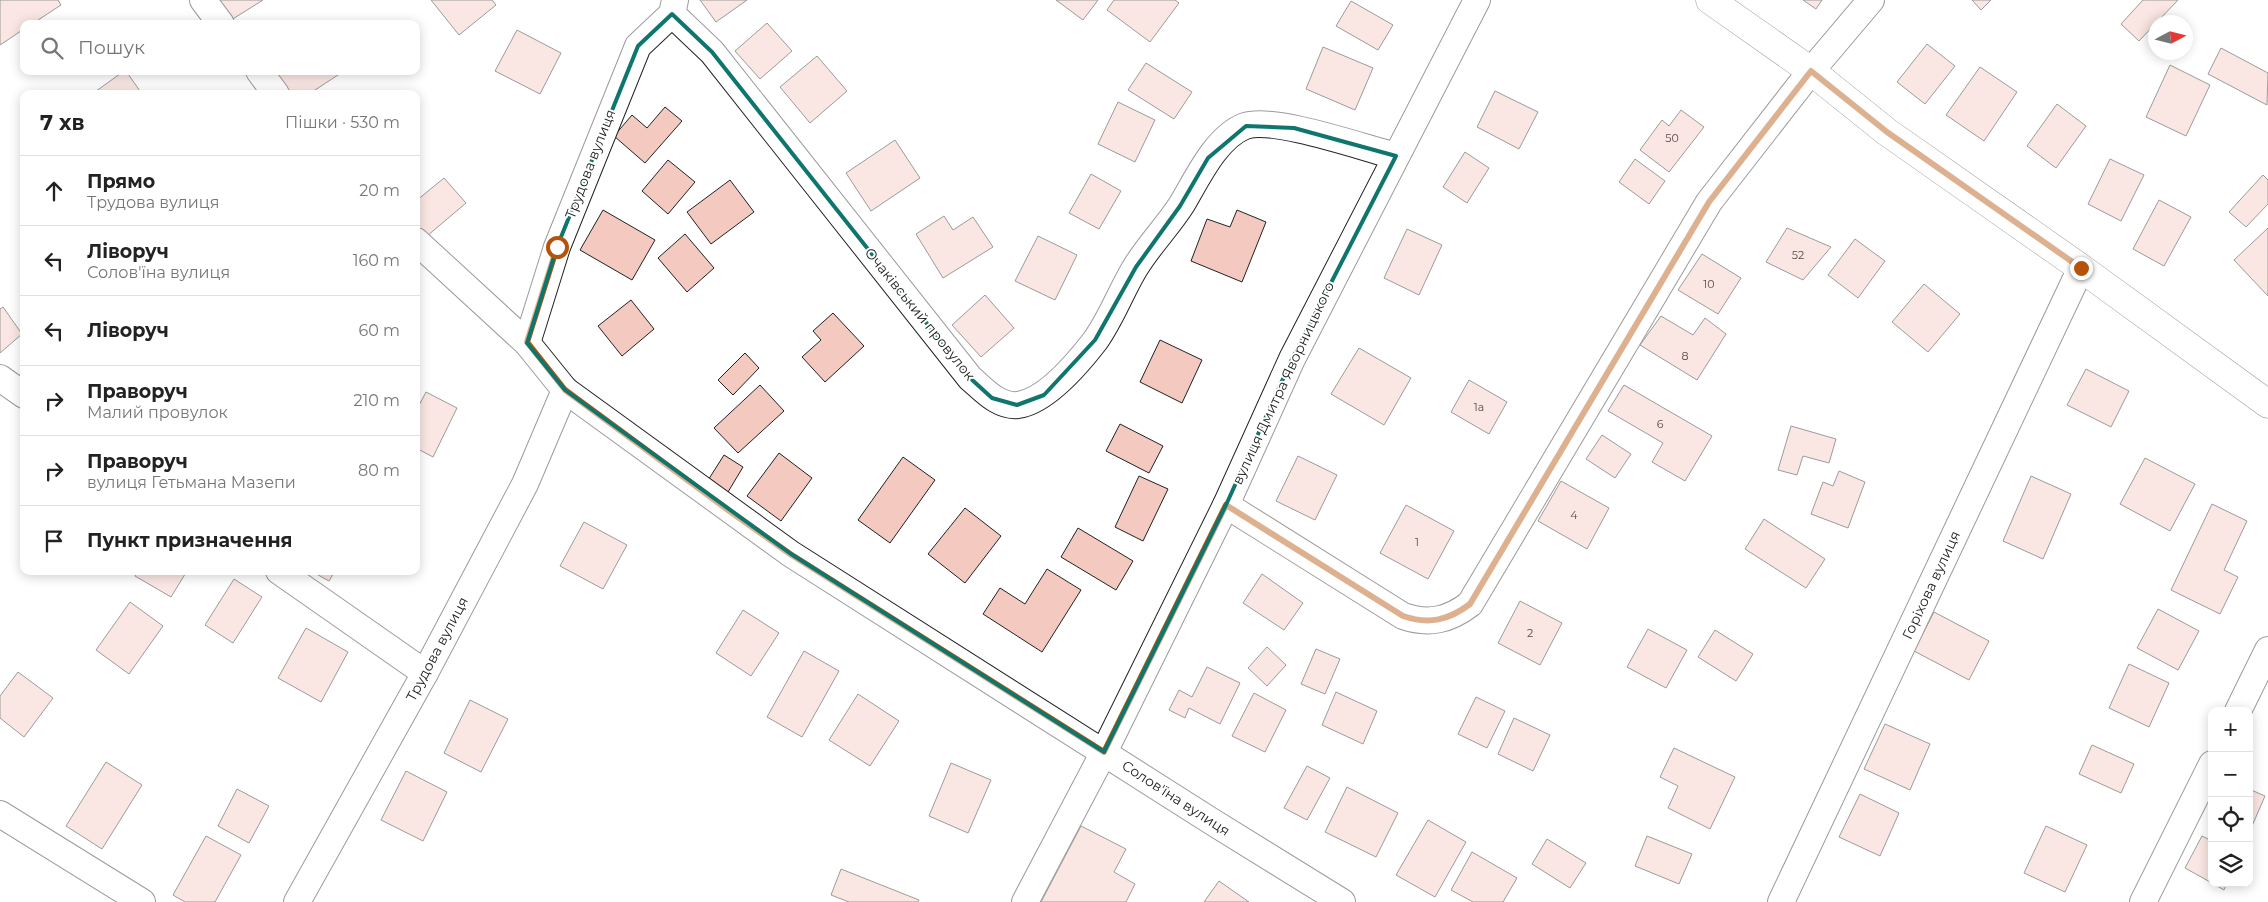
<!DOCTYPE html>
<html lang="uk">
<head>
<meta charset="utf-8">
<style>
  :root { --surface:#fff; --page:#f6f6f6; --text:#222; --muted:#767676; --line:#e0e0e0 }
  body { margin:0; font-family:Montserrat,sans-serif; background:var(--page); color:var(--text) }
  .controls { position:absolute; right:15px; bottom:15px; display:grid; overflow:hidden; border-radius:10px; box-shadow:0 2px 12px #0003 }
  .controls button { width:45px; height:45px; display:grid; place-items:center; padding:0; border:0; border-bottom:1px solid var(--line); background:var(--surface); color:var(--text); font:25px sans-serif }
  .compass { position:absolute; left:2148px; top:15px; width:45px; height:45px; border-radius:50%; background:var(--surface); box-shadow:0 2px 12px #0003; rotate:83deg }
  .stop { position:absolute; width:15px; height:15px; margin:-11px; border:4px solid #b45309; border-radius:50%; background:#fff }
  .stop.end { background:#b45309; border-color:#fff; box-shadow:0 1px 5px #0008 }
  .list { margin:0; padding:0; list-style:none }
  h2 { display:flex; justify-content:space-between; align-items:center; height:65px; margin:0; padding:0 20px; font-size:21px }
  h2 small { font-size:16px; font-weight:400; color:var(--muted) }
  .list li { display:grid; grid-template-columns:32px 1fr auto; gap:15px; align-items:center; box-sizing:border-box; height:70px; padding:0 20px; border-top:1px solid var(--line) }
  .list b { display:block; font-size:19px; white-space:nowrap }
  .list p { margin:0; font-size:16px; white-space:nowrap; color:var(--muted) }
  .list em { font-size:16px; font-style:normal; color:var(--muted) }
  .icon { flex:none; width:28px; height:28px; fill:none; stroke:currentColor; stroke-width:2; stroke-linecap:round; stroke-linejoin:round }
  .map { position:relative; flex:none; width:2268px; height:902px; overflow:hidden }
  .search { position:absolute; background:var(--surface); box-shadow:0 2px 12px #0003; left:20px; top:20px; width:400px; height:55px; display:flex; align-items:center; gap:12px; box-sizing:border-box; padding:0 18px; border-radius:10px; color:var(--muted); font-size:19px }
  .panel { position:absolute; background:var(--surface); box-shadow:0 2px 12px #0003; left:20px; top:90px; width:400px; height:485px; border-radius:10px }
  .map>svg:first-child { display:block }
</style>
</head>
<body>
<div class="map">
<svg width="2268" height="902" viewBox="0 0 2268 902">
  <rect width="100%" height="100%" fill="#fff"/>
  <g fill="#f3c9c0" stroke="#222">
    <polygon points="0,0 58,0 61,5 32,24 24,24 24,29 0,45"/>
    <polygon points="214,0 263,0 228,22"/>
    <polygon points="431,0 492,0 496,5 459,35"/>
    <polygon points="700,0 747,0 716,22"/>
    <polygon points="1056,0 1098,0 1083,20"/>
    <polygon points="1114,0 1175,0 1179,3 1150,42 1107,10"/>
    <polygon points="1803,0 1822,0 1816,9"/>
    <polygon points="1972,0 1991,0 1981,10"/>
    <polygon points="2143,0 2178,0 2139,41 2121,24"/>
    <polygon points="1351,1 1393,25 1378,50 1336,26"/>
    <polygon points="767,23 792,51 760,79 735,51"/>
    <polygon points="517,30 561,53 540,94 495,71"/>
    <polygon points="1927,44 1955,66 1925,104 1897,82"/>
    <polygon points="1323,47 1373,68 1355,110 1306,89"/>
    <polygon points="2221,48 2268,73 2267,105 2208,74"/>
    <polygon points="817,56 847,91 810,123 780,87"/>
    <polygon points="1146,63 1192,92 1174,119 1128,90"/>
    <polygon points="2170,65 2210,85 2186,136 2146,117"/>
    <polygon points="1980,67 2017,92 1984,141 1946,115"/>
    <polygon points="124,71 126,71 142,94 92,94"/>
    <polygon points="274,71 339,71 341,73 309,94 289,94"/>
    <polygon points="1495,91 1538,112 1519,149 1477,127"/>
    <polygon points="1118,102 1155,120 1135,162 1098,144"/>
    <polygon points="2057,104 2086,126 2056,168 2027,146"/>
    <polygon points="665,107 682,121 645,163 614,136 632,115 647,128"/>
    <polygon points="1681,110 1704,127 1669,172 1640,150 1662,120 1669,126"/>
    <polygon points="895,140 920,178 871,211 846,173"/>
    <polygon points="1465,152 1489,168 1467,203 1443,187"/>
    <polygon points="1635,159 1665,181 1649,204 1619,182"/>
    <polygon points="2110,159 2144,175 2121,221 2088,204"/>
    <polygon points="668,160 695,182 668,214 642,191"/>
    <polygon points="1091,174 1121,191 1099,229 1069,213"/>
    <polygon points="2263,175 2268,180 2268,204 2246,227 2229,212"/>
    <polygon points="444,178 466,203 427,236 416,224 416,201"/>
    <polygon points="730,180 754,212 711,244 687,212"/>
    <polygon points="2159,200 2191,217 2164,266 2133,249"/>
    <polygon points="603,210 655,240 632,280 580,250"/>
    <polygon points="1237,210 1266,222 1242,282 1191,261 1207,219 1230,227"/>
    <polygon points="944,216 953,230 973,217 993,247 943,278 916,234"/>
    <polygon points="1787,228 1831,247 1803,280 1766,262"/>
    <polygon points="2268,228 2268,296 2234,260"/>
    <polygon points="1407,229 1442,245 1419,295 1384,278"/>
    <polygon points="685,234 714,268 687,292 658,258"/>
    <polygon points="1038,236 1077,255 1055,300 1015,281"/>
    <polygon points="1855,239 1885,261 1858,298 1828,275"/>
    <polygon points="1702,254 1741,278 1718,314 1678,290"/>
    <polygon points="1924,284 1960,314 1928,352 1892,322"/>
    <polygon points="985,295 1014,328 981,357 952,325"/>
    <polygon points="631,300 654,329 622,356 598,326"/>
    <polygon points="3,307 22,334 0,353 0,309"/>
    <polygon points="833,313 864,346 825,382 802,357 821,340 813,331"/>
    <polygon points="1661,316 1693,335 1705,318 1726,334 1697,380 1640,345"/>
    <polygon points="1160,340 1202,360 1182,403 1140,382"/>
    <polygon points="1359,348 1411,378 1384,425 1331,394"/>
    <polygon points="745,353 759,368 733,395 718,380"/>
    <polygon points="2086,369 2129,391 2111,427 2067,405"/>
    <polygon points="1469,380 1507,402 1489,434 1451,412"/>
    <polygon points="760,385 784,411 738,453 714,428"/>
    <polygon points="1624,385 1712,436 1685,481 1652,462 1663,443 1608,411"/>
    <polygon points="426,392 457,408 433,457 416,448 416,411"/>
    <polygon points="1120,424 1163,446 1149,473 1106,451"/>
    <polygon points="1791,426 1836,439 1829,463 1803,456 1797,475 1778,470"/>
    <polygon points="1602,435 1631,454 1615,478 1586,459"/>
    <polygon points="779,453 812,478 781,521 747,496"/>
    <polygon points="724,455 743,467 725,497 705,485"/>
    <polygon points="1298,456 1337,475 1315,520 1276,501"/>
    <polygon points="903,457 935,480 890,543 858,520"/>
    <polygon points="2145,458 2195,484 2170,531 2120,504"/>
    <polygon points="1839,471 1865,482 1848,528 1811,514 1823,482 1833,486"/>
    <polygon points="1139,476 1168,489 1143,541 1115,527"/>
    <polygon points="2031,476 2071,494 2043,559 2003,541"/>
    <polygon points="1561,481 1609,508 1587,549 1538,521"/>
    <polygon points="2212,504 2247,521 2224,570 2238,577 2220,614 2171,590"/>
    <polygon points="1406,505 1454,531 1428,579 1380,553"/>
    <polygon points="965,508 1001,536 965,583 928,554"/>
    <polygon points="1764,519 1825,559 1806,588 1745,549"/>
    <polygon points="584,522 627,545 603,589 560,566"/>
    <polygon points="1078,528 1133,561 1116,590 1061,557"/>
    <polygon points="1047,569 1081,590 1042,652 983,614 1000,588 1025,604"/>
    <polygon points="138,571 187,571 171,597 135,576"/>
    <polygon points="311,571 335,571 329,581"/>
    <polygon points="1262,574 1303,603 1284,630 1243,603"/>
    <polygon points="234,579 262,597 233,643 205,625"/>
    <polygon points="1520,601 1562,623 1540,665 1498,643"/>
    <polygon points="130,602 163,626 129,674 96,650"/>
    <polygon points="2158,609 2199,631 2178,670 2137,648"/>
    <polygon points="743,610 779,633 751,676 716,653"/>
    <polygon points="1934,612 1989,641 1969,680 1914,651"/>
    <polygon points="306,628 348,652 321,702 278,678"/>
    <polygon points="1648,629 1687,650 1666,688 1627,667"/>
    <polygon points="1715,630 1753,654 1736,681 1698,657"/>
    <polygon points="1267,647 1286,665 1267,686 1248,668"/>
    <polygon points="1316,649 1340,659 1325,694 1301,684"/>
    <polygon points="804,651 839,671 802,737 767,717"/>
    <polygon points="2129,664 2169,683 2149,727 2109,708"/>
    <polygon points="1207,667 1240,683 1220,724 1189,708 1185,718 1169,710 1179,690 1192,697"/>
    <polygon points="18,672 53,698 24,737 0,718 0,696"/>
    <polygon points="1336,692 1377,711 1363,744 1322,725"/>
    <polygon points="1254,693 1286,710 1265,752 1232,736"/>
    <polygon points="858,694 899,721 870,766 829,740"/>
    <polygon points="1476,697 1505,711 1487,748 1458,734"/>
    <polygon points="470,700 508,719 481,772 444,753"/>
    <polygon points="1514,718 1550,735 1533,771 1498,754"/>
    <polygon points="1885,724 1930,744 1910,790 1864,769"/>
    <polygon points="2092,745 2134,764 2121,793 2079,774"/>
    <polygon points="1674,748 1735,777 1710,829 1668,808 1678,786 1660,777"/>
    <polygon points="106,762 142,785 102,849 66,826"/>
    <polygon points="951,763 991,780 968,833 929,816"/>
    <polygon points="1307,766 1330,778 1307,820 1284,808"/>
    <polygon points="406,771 447,792 423,841 381,820"/>
    <polygon points="1347,787 1398,813 1376,857 1325,832"/>
    <polygon points="237,789 269,806 249,843 218,826"/>
    <polygon points="2249,789 2265,796 2249,833"/>
    <polygon points="1860,794 1899,813 1880,856 1839,837"/>
    <polygon points="1428,820 1466,842 1435,897 1396,875"/>
    <polygon points="1081,826 1126,849 1114,872 1135,884 1126,902 1041,902"/>
    <polygon points="2046,826 2087,845 2065,892 2024,873"/>
    <polygon points="206,836 241,855 215,902 185,902 173,895"/>
    <polygon points="1647,836 1692,854 1679,884 1635,866"/>
    <polygon points="2202,836 2212,841 2212,883 2185,868"/>
    <polygon points="1547,839 1586,863 1570,888 1532,864"/>
    <polygon points="1472,852 1517,878 1503,902 1473,902 1451,890"/>
    <polygon points="841,869 919,900 918,902 849,902 831,895"/>
    <polygon points="1219,881 1249,902 1204,902"/>
    <polygon points="2212,883 2227,883 2224,890"/>
  </g>
  <g fill="none" stroke-linecap="round" stroke-linejoin="round">
    <defs>
      <g id="minor">
        <polyline points="203,0 221,24"/>
        <path d="M672,14L712,52L970,378C983,389 998,407 1018,405C1046,401 1078,363 1095,341C1111,319 1121,291 1135,268C1149,245 1168,226 1182,204C1197,179 1216,137 1245,126C1273,116 1364,148 1396,156"/>
        <polyline points="259,71 276,94"/>
        <polyline points="416,241 527,343 565,390 791,554 1211,821 1342,902"/>
        <polyline points="527,343 557,247 638,46 672,14 675,0"/>
        <polyline points="0,378 24,395"/>
        <path d="M1226,505L1403,616C1429,625 1449,620 1470,604L1709,202L1811,71L1871,0"/>
        <polyline points="279,571 425,673"/>
        <polyline points="2238,711 2268,650"/>
        <polyline points="0,814 142,902"/>
        <polyline points="297,902 425,673 525,484 565,390"/>
        <polyline points="1025,902 1104,752 1226,505 1292,359 1477,0"/>
        <polyline points="1781,902 2081,268"/>
        <polyline points="2143,902 2212,764"/>
      </g>
      <polyline id="tertiary" points="1710,0 1811,71 1887,132 2081,268 2268,404"/>
    </defs>
    <use href="#minor" stroke="#222" stroke-width="28"/>
    <use href="#tertiary" stroke="#222" stroke-width="29"/>
    <use href="#minor" stroke="#fff" stroke-width="26"/>
    <use href="#tertiary" stroke="#fff" stroke-width="28"/>
  </g>
  <g fill="none" stroke-linecap="round" stroke-linejoin="round">
    <path stroke="#b45309" stroke-width="6" d="M557,247L527,342L565,390L728,510L790,554L1104,752L1226,505L1403,616C1429,625 1449,620 1470,604L1709,202L1811,71L1887,132L2081,268"/>
  </g>
  <path d="M0 0H2268V902H0ZM672,14L712,52L970,378L992,398L1017,405L1044,395L1095,340L1136,267L1180,206L1208,158L1246,126L1294,128L1396,156L1292,359L1226,505L1104,752L791,554L565,390L527,343L557,247L638,46Z" fill="#fff" fill-opacity=".55" fill-rule="evenodd"/>
  <path fill="none" stroke="#0f766e" stroke-width="4" stroke-linejoin="round" d="M672,14L712,52L970,378L992,398L1017,405L1044,395L1095,340L1136,267L1180,206L1208,158L1246,126L1294,128L1396,156L1292,359L1226,505L1104,752L791,554L565,390L527,343L557,247L638,46Z"/>
  <g text-anchor="middle" stroke-width="4" stroke-linejoin="round" paint-order="stroke">
    <g font-size="11" fill="#564c4a">
      <text x="1672" y="142">50</text>
      <text x="1798" y="259">52</text>
      <text x="1709" y="288">10</text>
      <text x="1685" y="360">8</text>
      <text x="1479" y="411">1а</text>
      <text x="1660" y="428">6</text>
      <text x="1574" y="519">4</text>
      <text x="1417" y="546">1</text>
      <text x="1530" y="637">2</text>
    </g>
    <g font-size="14" fill="#222" stroke="#fff">
      <text transform="translate(590 164) rotate(-69)" y="5">Трудова вулиця</text>
      <text transform="translate(920 314) rotate(51)" y="5">Очаківський провулок</text>
      <text transform="translate(1283 383) rotate(-65)" y="5">вулиця Дмитра Яворницького</text>
      <text transform="translate(1931 585) rotate(-65)" y="5">Горіхова вулиця</text>
      <text transform="translate(437 649) rotate(-62)" y="5">Трудова вулиця</text>
      <text transform="translate(1176 798) rotate(33)" y="5">Солов'їна вулиця</text>
    </g>
  </g>
</svg>
<div class="controls">
<button>+</button>
<button>−</button>
<button><svg class="icon" aria-label="locate" viewBox="0 0 24 24"><circle cx="12" cy="12" r="6"/><path d="M12 2v4M12 18v4M2 12h4M18 12h4"/></svg></button>
<button><svg class="icon" aria-label="layers" viewBox="0 0 24 24"><path d="M12 4l9 5-9 5-9-5zM3 14l9 5 9-5"/></svg></button>
</div>
<svg class="compass" viewBox="-18 -18 36 36"><path d="M0-13l5 13h-10z" fill="#e53935"/><path d="M0 13l5-13h-10z" fill="#767676"/></svg>
<div class="stop" style="left:557px;top:247px"></div>
<div class="stop end" style="left:2081px;top:268px"></div>
<div class="search"><svg class="icon" aria-label="search" viewBox="0 0 24 24"><circle cx="10" cy="10" r="6"/><path d="M15 15l6 6"/></svg>Пошук</div>
<section class="panel">
<h2>7 хв<small>Пішки · 530 m</small></h2>
<ul class="list">
<li><svg class="icon" aria-label="ahead" viewBox="0 0 24 24"><path d="M12 20V5M6 11l6-6 6 6"/></svg><div><b>Прямо</b><p>Трудова вулиця</p></div><em>20 m</em></li>
<li><svg class="icon" aria-label="left" viewBox="0 0 24 24"><path d="M17 20v-9H6M10 6l-5 5 5 5"/></svg><div><b>Ліворуч</b><p>Солов'їна вулиця</p></div><em>160 m</em></li>
<li><svg class="icon" aria-label="left" viewBox="0 0 24 24"><path d="M17 20v-9H6M10 6l-5 5 5 5"/></svg><div><b>Ліворуч</b></div><em>60 m</em></li>
<li><svg class="icon" aria-label="right" viewBox="0 0 24 24"><path d="M7 20v-9h11M14 6l5 5-5 5"/></svg><div><b>Праворуч</b><p>Малий провулок</p></div><em>210 m</em></li>
<li><svg class="icon" aria-label="right" viewBox="0 0 24 24"><path d="M7 20v-9h11M14 6l5 5-5 5"/></svg><div><b>Праворуч</b><p>вулиця Гетьмана Мазепи</p></div><em>80 m</em></li>
<li><svg class="icon" aria-label="arrive" viewBox="0 0 24 24"><path d="M6 21V4h12l-3 4 3 4H6"/></svg><div><b>Пункт призначення</b></div></li>
</ul>
</section>
</div>
</body>
</html>
